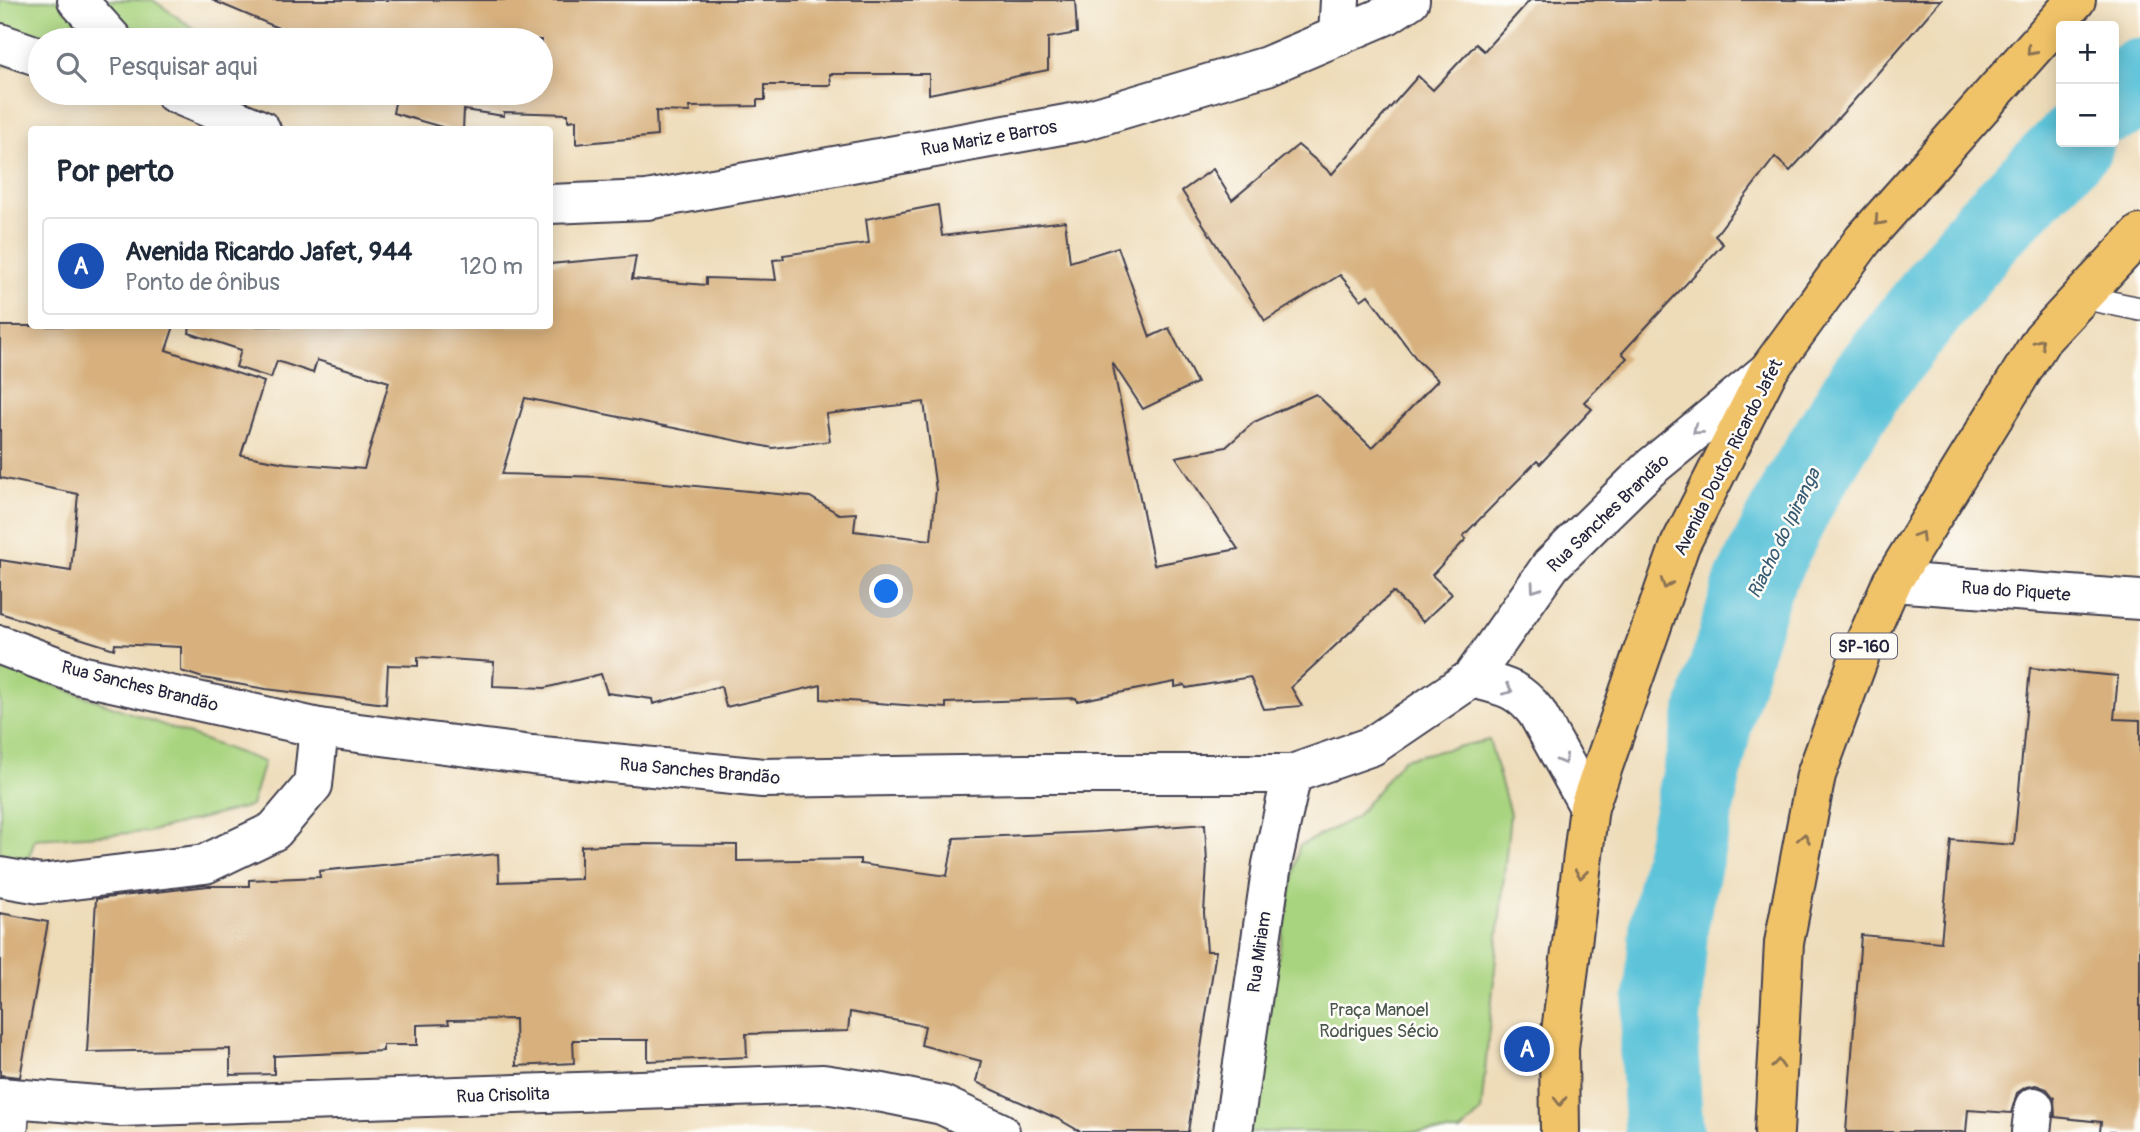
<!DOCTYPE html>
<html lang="pt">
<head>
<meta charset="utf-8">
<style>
  :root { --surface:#fff; --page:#f2f2f3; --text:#1f2937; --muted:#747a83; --line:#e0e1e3; --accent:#c8321e }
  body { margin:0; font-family:Pangolin,sans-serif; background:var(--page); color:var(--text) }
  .controls { position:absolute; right:21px; top:21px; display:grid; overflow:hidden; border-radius:7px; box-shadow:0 4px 18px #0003 }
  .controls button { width:63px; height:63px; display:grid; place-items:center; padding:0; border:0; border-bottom:2px solid var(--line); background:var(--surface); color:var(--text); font:35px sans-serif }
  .you { position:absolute; left:887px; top:592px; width:24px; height:24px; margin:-18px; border:5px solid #fff; border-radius:50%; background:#1a73e8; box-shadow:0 0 0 10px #1a73e833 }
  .badge { display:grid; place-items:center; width:46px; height:46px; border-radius:50%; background:var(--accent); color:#fff; font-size:23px; font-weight:700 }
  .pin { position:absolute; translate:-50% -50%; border:4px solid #fff; box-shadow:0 2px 7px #0006 }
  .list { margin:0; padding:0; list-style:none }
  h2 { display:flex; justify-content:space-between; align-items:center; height:91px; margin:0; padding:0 28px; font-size:30px }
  h2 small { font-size:23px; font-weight:400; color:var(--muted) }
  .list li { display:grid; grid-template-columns:46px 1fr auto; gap:21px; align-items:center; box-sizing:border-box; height:98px; margin:0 14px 14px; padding:0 14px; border:2px solid var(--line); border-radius:7px }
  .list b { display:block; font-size:26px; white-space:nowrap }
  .list p { margin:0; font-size:23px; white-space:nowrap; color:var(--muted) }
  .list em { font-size:23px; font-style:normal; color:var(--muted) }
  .icon { flex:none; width:38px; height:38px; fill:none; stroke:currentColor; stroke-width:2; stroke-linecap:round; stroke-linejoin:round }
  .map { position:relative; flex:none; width:2140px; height:1132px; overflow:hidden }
  .search { position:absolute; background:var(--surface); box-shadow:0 4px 18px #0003; left:28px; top:28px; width:525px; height:77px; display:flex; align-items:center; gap:18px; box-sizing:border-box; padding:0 24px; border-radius:38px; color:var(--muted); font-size:26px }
  .panel { position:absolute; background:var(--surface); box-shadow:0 4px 18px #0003; left:28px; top:126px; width:525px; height:203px; border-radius:7px }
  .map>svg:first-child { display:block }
</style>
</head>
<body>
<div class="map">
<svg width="2140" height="1132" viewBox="0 0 2140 1132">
  <rect width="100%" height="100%" fill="#fdfcf7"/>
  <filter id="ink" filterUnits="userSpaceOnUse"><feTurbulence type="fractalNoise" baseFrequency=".0143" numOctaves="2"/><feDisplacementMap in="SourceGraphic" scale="14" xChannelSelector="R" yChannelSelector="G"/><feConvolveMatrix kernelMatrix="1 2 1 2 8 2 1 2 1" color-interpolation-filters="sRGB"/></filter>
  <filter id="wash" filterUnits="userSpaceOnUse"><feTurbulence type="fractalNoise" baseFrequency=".00686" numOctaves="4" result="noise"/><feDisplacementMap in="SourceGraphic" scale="28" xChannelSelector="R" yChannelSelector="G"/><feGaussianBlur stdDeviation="1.57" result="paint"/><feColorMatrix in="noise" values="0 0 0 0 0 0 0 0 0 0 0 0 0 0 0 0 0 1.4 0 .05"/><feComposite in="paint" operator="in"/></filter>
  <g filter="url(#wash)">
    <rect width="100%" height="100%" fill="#eedcb9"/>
    <g fill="#a9d47f" stroke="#667b5d" stroke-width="2">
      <polygon points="0,0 153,0 210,40 40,40 40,68 0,65"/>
      <polygon points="0,665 264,762 251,806 148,832 35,839 25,869 0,861"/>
      <polygon points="1489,740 1510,814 1481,1112 1460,1132 1245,1132 1299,846 1356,817 1403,759"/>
    </g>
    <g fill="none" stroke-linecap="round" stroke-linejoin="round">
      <g stroke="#5cc3d9" stroke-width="79">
        <polyline points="2114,103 2140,77"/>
        <polyline points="1664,1132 1659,1052 1669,925 1716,709 1753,585 1800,491 1865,385 1986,231 2075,142"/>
      </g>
    </g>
    <g id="blocks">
      <g fill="#d7b07d" fill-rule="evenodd">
        <polygon points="212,0 1075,0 1077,33 1048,38 1048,70 929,94 929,74 830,74 831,85 765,85 765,100 757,100 757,106 689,107 690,112 656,111 657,136 576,144 576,120 568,121 568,114 504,112 504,116 464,110 463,130 452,130 393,113 397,93 541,93 541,40 307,40"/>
        <path d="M1530,0H1941L1850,105L1790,171L1775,157L1715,236L1723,244L1622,353L1627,358L1584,402L1592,409L1540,464L1537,461L1463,536L1466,539L1432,575L1452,594L1423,622L1393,592L1291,687L1302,706L1264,709L1250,677L1186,688L1185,685L1175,687V682L1077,701L1076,698L946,703V708L821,699V685L726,707L721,686L653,704L652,699L607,693L601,674L545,688L493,686L494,662L418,657V666L388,665L386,704L266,689L203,678L181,671V647L115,644L114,649L0,613V560L71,571L78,494L0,478V326H174L166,350L264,382L241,455L286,463L364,469L389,382L317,360L313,373L277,361L271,378L236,367L241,350L189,333L190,326H550V264L636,256L632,279L706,285V278L776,280L773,260L784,259L783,255L869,243L866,219L938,205L942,236L1065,221L1070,262L1118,247L1150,337L1169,328L1197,383L1143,409L1112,362L1154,565L1238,549L1176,457L1226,447L1254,422L1316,394L1372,448L1438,380L1418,361L1368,295L1361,300L1340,275L1265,321L1182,191L1213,169L1232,200L1298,145L1332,174L1418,76L1433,90L1476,44L1484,51ZM525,398L773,448L830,441L826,414L924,402L936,490L931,540L854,531L856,513L839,514L810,497L601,477L502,474Z"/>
        <polygon points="2030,668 2118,676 2114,719 2140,720 2140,1132 2100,1132 2101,1122 2055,1117 2054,1098 2047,1089 2036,1085 2026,1087 2017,1093 2011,1113 1968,1110 1966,1132 1846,1132 1861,935 1941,942 1951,840 2014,845"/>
        <polygon points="1205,824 1207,863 1204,913 1207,951 1216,951 1188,1132 1081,1132 1058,1119 976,1082 981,1061 921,1045 925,1026 850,1012 848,1031 746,1034 747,1057 648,1061 648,1040 573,1040 574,1063 516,1066 515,1019 448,1020 449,1024 417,1025 417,1045 383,1045 383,1051 274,1056 274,1074 230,1075 230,1049 87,1052 96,899 208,886 249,886 249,880 320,877 319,871 498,854 499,882 581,879 581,846 634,844 737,845 737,861 860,859 860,864 947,876 954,838 1094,832"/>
        <polygon points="0,913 48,922 20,1077 0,1075"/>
      </g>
    </g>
  </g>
  <g filter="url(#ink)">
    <use href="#blocks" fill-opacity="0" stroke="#413e4e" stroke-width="2"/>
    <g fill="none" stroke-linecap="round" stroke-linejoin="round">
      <defs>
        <polyline id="service" points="2082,297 2140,309"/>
        <polyline id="pedestrian" points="10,1132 12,1099"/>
        <g id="minor">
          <polyline points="77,0 113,40"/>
          <polyline points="1338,36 1340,0"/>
          <polyline points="0,43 40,57"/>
          <polyline points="174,93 261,130"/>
          <polyline points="550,204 647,200 1083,121 1267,66 1387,15 1410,0"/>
          <polyline points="1892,582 2140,600"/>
          <polyline points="0,645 80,675 319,728 532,755 763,778 1025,774 1292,774 1372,746 1472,678 1551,565 1649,469 1768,371"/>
          <path d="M1472,678C1502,686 1517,687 1537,713L1589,807"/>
          <polyline points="0,877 40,884 205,864 274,831 313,785 319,728"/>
          <polyline points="0,1097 121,1107 823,1084 883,1093 942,1105 1000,1132"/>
          <polyline points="1233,1132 1272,864 1292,774"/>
          <polyline points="2031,1132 2034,1107"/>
        </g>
        <g id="primary">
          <polyline points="1560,1132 1559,1048 1589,807 1680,545 1768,371 1863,240 2076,0"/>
          <polyline points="1774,1132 1784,943 1816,775 1863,647 1892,582 2042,339 2140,234"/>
        </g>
      </defs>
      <use href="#service" stroke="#413e4e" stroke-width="26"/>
      <use href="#pedestrian" stroke="#413e4e" stroke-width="38"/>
      <use href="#minor" stroke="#413e4e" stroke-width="42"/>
      <use href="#primary" stroke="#413e4e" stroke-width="42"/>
      <use href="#service" stroke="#fff" stroke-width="23"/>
      <use href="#pedestrian" stroke="#fff" stroke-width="35"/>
      <use href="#minor" stroke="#fff" stroke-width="38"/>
      <use href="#primary" stroke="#f1c369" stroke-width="38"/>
    </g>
    <defs><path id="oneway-chevron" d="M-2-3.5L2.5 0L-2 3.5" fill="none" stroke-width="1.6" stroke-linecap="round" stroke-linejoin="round" transform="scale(1.75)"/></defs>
    <g stroke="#8a7252">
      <use href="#oneway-chevron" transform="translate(2031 51) rotate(132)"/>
      <use href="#oneway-chevron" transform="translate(1879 221) rotate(132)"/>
      <use href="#oneway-chevron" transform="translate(2040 343) rotate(-55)"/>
      <use href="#oneway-chevron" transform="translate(1920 536) rotate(-58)"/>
      <use href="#oneway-chevron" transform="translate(1666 584) rotate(109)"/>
      <use href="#oneway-chevron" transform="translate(1804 838) rotate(-79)"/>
      <use href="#oneway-chevron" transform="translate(1581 874) rotate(97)"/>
      <use href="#oneway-chevron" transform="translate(1778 1064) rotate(-87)"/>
      <use href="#oneway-chevron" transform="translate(1560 1101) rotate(90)"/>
    </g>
    <g stroke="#9c9ca7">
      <use href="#oneway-chevron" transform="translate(1697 430) rotate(140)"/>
      <use href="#oneway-chevron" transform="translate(1535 588) rotate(125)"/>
      <use href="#oneway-chevron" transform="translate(1508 690) rotate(24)"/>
      <use href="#oneway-chevron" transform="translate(1563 760) rotate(61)"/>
    </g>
  </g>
  <g text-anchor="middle" stroke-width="5" stroke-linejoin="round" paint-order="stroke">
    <rect fill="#fdfcf7" stroke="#646373" stroke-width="2" x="1831" y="633.5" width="66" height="25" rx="5"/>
    <g font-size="16" font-weight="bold" fill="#22223b">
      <text x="1864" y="652">SP-160</text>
    </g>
    <g font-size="18" fill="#22223b" stroke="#fdfcf7">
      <text transform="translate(989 138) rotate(-10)" y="6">Rua Mariz e Barros</text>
      <text transform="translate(1728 457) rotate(-63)" y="6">Avenida Doutor Ricardo Jafet</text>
      <text transform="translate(1608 513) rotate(-44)" y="6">Rua Sanches Brandão</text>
      <text transform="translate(2016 591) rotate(4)" y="6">Rua do Piquete</text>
      <text transform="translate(140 686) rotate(14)" y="6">Rua Sanches Brandão</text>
      <text transform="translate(700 771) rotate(5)" y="6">Rua Sanches Brandão</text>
      <text transform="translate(1259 952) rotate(-82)" y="6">Rua Miriam</text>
      <text transform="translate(503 1095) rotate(-2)" y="6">Rua Crisolita</text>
    </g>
    <g font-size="18" fill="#4a574f" stroke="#fdfcf7">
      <text x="1379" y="1016">Praça Manoel<tspan x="1379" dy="21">Rodrigues Sécio</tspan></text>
    </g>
    <g font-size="19" font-style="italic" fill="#365a72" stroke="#fdfcf7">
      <text transform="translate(1783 533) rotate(-64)" y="7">Riacho do Ipiranga</text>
    </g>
  </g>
</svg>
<div class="controls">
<button>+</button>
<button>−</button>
</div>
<div class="you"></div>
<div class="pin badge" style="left:1527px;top:1049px;background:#1a4fb4">A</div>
<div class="search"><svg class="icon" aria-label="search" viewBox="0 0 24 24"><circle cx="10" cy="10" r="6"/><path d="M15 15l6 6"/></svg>Pesquisar aqui</div>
<section class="panel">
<h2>Por perto<small></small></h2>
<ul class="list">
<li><span class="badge" style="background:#1a4fb4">A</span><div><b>Avenida Ricardo Jafet, 944</b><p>Ponto de ônibus</p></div><em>120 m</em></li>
</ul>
</section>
</div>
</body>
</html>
